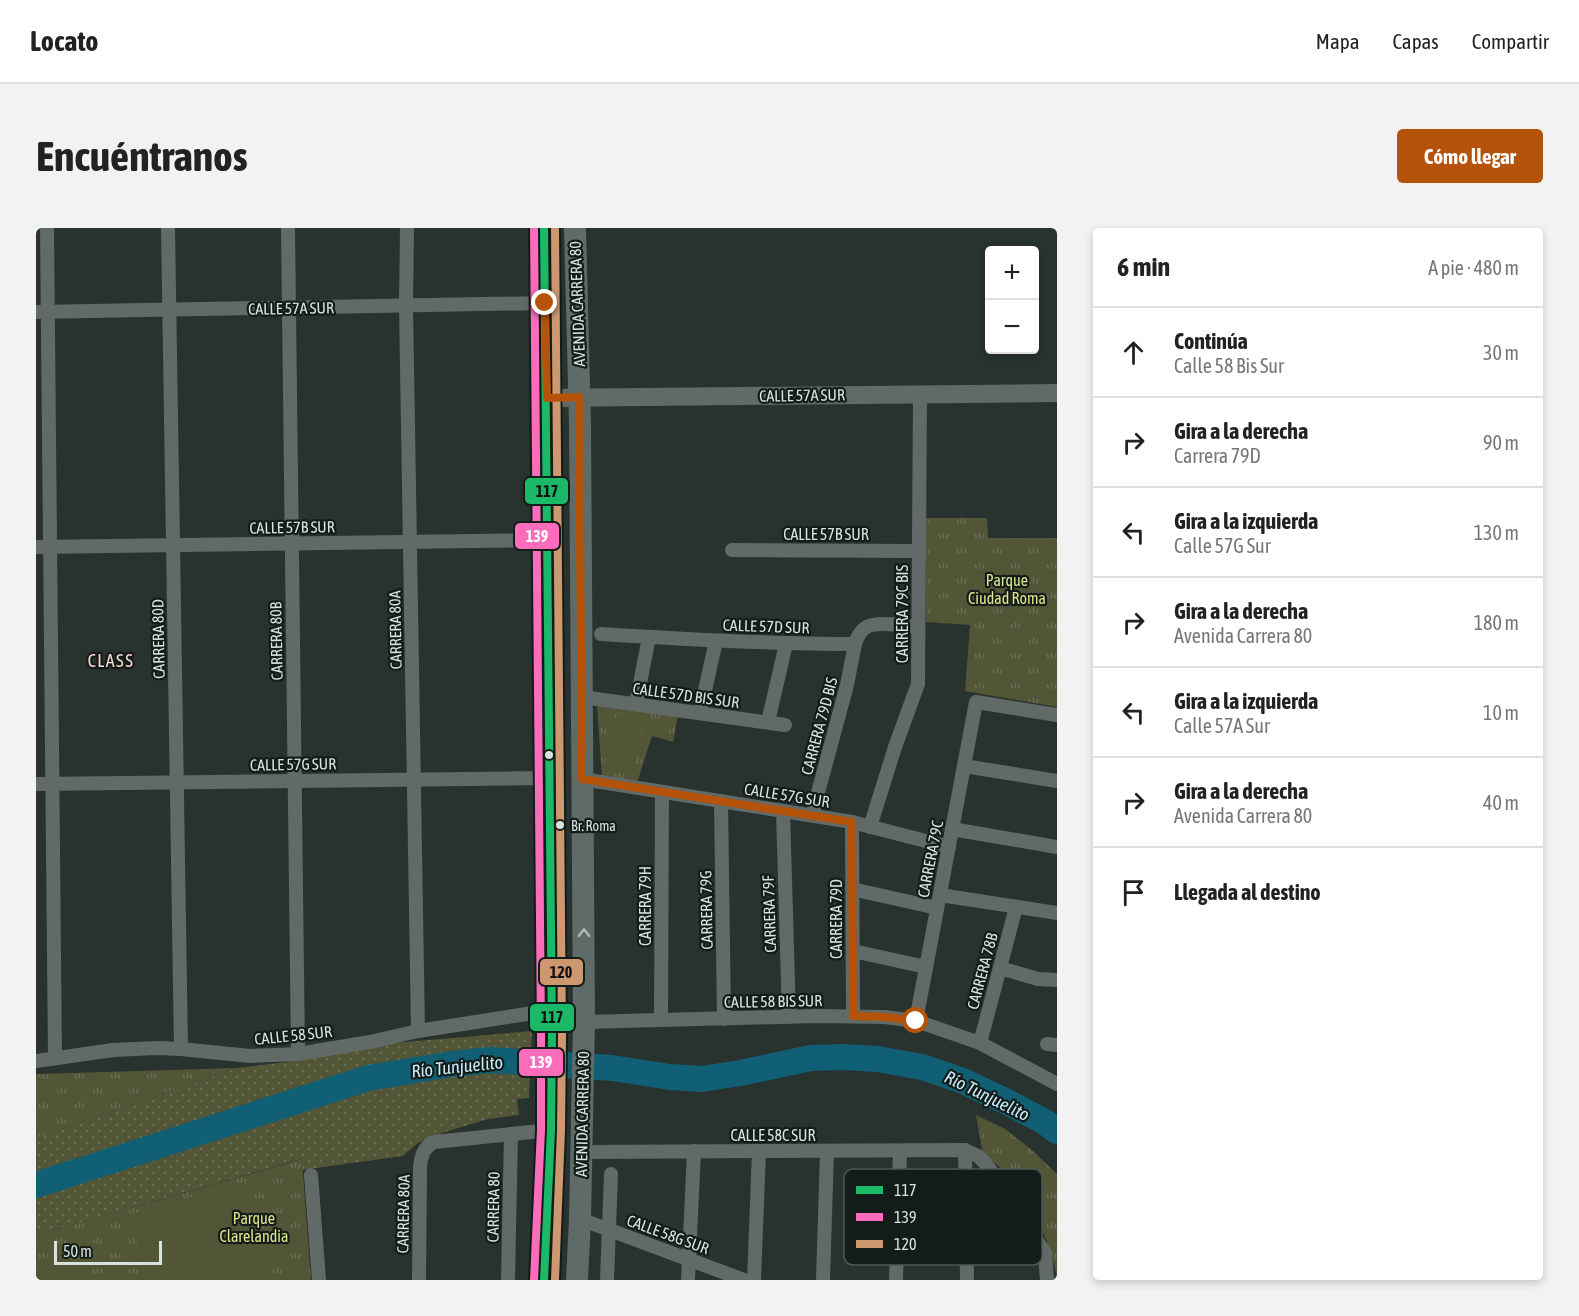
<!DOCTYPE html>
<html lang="es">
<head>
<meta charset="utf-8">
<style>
  :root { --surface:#fff; --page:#f2f2f2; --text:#222; --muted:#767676; --line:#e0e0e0; --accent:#b45309 }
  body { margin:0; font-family:"Asap Condensed",sans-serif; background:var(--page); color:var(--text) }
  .controls { position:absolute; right:18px; top:18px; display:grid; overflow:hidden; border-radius:6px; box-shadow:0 3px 9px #0003 }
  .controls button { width:54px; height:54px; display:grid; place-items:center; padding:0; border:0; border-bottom:2px solid var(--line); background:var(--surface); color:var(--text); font:30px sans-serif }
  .scale { position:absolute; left:18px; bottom:15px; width:108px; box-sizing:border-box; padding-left:6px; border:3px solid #d7e3de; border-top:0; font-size:16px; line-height:21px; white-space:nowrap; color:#d7e3de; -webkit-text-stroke:4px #131c18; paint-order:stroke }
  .stop { position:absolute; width:18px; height:18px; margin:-14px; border:4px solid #b45309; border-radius:50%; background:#fff }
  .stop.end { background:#b45309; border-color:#fff; box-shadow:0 2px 6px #0008 }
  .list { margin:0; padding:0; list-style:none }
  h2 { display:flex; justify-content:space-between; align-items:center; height:78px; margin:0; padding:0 24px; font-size:26px }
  h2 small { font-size:20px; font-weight:400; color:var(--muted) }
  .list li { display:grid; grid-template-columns:39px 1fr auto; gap:18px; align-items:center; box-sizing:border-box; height:90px; padding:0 24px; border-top:2px solid var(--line) }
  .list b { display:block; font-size:22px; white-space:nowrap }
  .list p { margin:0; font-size:20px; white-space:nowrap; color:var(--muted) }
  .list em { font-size:20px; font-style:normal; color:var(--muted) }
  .icon { flex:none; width:33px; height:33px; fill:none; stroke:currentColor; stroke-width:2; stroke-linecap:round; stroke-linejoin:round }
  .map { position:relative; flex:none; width:1021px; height:1052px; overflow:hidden; border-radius:6px }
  header { display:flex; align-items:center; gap:36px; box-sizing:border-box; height:84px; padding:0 30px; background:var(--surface); border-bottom:2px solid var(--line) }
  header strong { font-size:28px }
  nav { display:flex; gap:33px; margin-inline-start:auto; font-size:21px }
  .intro { display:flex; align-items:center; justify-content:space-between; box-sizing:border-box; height:144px; padding:0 36px }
  h1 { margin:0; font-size:42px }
  .button { padding:15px 27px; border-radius:6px; background:var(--accent); color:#fff; font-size:21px; font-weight:700 }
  main { display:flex; gap:36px; padding:0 36px }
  aside { flex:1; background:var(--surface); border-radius:6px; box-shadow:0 3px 9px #0003 }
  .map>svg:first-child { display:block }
</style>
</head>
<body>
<header>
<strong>Locato</strong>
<nav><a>Mapa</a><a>Capas</a><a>Compartir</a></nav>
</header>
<div class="intro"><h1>Encuéntranos</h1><a class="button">Cómo llegar</a></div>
<main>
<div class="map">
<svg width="1021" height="1052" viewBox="0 0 1021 1052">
  <defs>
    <pattern id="grass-dots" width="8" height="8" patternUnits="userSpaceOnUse" patternTransform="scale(1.5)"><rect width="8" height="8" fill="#525536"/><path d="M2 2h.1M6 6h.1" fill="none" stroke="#6a6d53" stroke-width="1.8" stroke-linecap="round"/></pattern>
    <pattern id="park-tufts" width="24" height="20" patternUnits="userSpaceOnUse" patternTransform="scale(1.5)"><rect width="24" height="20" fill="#525536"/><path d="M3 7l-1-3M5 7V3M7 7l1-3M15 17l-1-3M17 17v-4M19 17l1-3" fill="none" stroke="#6a6d53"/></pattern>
  </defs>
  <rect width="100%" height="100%" fill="#28322e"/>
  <polygon fill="url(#grass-dots)" points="496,803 493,870 481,871 483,887 452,891 409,904 382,915 367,928 266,942 265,931 0,1007 0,910 201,840 265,832 334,817"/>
  <g fill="url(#park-tufts)">
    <polygon points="890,290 951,290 952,310 1021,310 1021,479 929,463 934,397 890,394"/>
    <polygon points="561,478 642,488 637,514 616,508 601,555 566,549"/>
    <polygon points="201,840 0,910 0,846"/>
    <path d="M940,887L969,901L996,922L1021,946V1052C1017,1017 992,965 966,941C960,936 954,931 947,927Z"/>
    <polygon points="266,931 275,1052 0,1052 0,1007"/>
  </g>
  <g fill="#525536">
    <polygon points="581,485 608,492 596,545 568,538"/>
    <polygon points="208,954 236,1052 112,1052 93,987"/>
    <polygon points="33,1023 42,1052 0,1052 0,1033"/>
  </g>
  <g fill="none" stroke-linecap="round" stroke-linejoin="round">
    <polyline stroke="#115f74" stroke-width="26" points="0,957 332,850 416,836 455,832 576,840 634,849 666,851 704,845 775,830 808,829 841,831 886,839 927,853 969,873 1009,894 1021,903"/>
    <g stroke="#626a67" stroke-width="14">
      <polyline points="11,0 19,830"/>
      <polyline points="132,0 145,821"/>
      <polyline points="252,0 262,826"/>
      <polyline points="371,0 370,78 382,803"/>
      <polyline points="0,84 509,75"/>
      <polyline points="0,319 512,312"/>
      <polyline points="696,322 883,323"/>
      <path d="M565,406C650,411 734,416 819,416C821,410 823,404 829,400C839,392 869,398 882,399"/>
      <polyline points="546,469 749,497"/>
      <polyline points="600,476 613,409"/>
      <polyline points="664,485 680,413"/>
      <polyline points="732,494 750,416"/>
      <polyline points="928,538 1021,553"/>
      <polyline points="546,551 816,594 913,619"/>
      <polyline points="0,556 514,550"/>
      <polyline points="685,573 688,791"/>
      <polyline points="747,583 753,789"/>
      <polyline points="776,587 811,457 819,416"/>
      <polyline points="816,594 817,788"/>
      <polyline points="834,599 859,519 882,456 884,166"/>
      <polyline points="916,601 1021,619"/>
      <polyline points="816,661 901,680"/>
      <polyline points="904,667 1021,685"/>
      <polyline points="817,723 890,739"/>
      <polyline points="964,740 1002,751 1021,752"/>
      <polyline points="625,792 626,564"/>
      <polyline points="880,793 940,474 1021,487"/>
      <polyline points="548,794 780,788 849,789 880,793 944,815 1021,856"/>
      <polyline points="944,815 980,679"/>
      <polyline points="1011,816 1021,817"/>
      <polyline points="0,833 77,822 121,820 145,821 214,828 262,826 334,814 382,803 516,782"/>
      <polyline points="929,922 931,1052"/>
      <polyline points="546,924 929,922 942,928 951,937 1009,1025 1011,1052"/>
      <polyline points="275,947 283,1052"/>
      <polyline points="544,991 708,1052"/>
      <path d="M383,1052L384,940C385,928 387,920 398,914L515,902"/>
      <polyline points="472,1052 475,906"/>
      <polyline points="571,1052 575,946"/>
      <polyline points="652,1052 658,923"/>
      <polyline points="718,1052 723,923"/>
      <polyline points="787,1052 791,923"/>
      <polyline points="860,1052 864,923"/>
    </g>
    <polyline stroke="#626a67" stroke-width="18" points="511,170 1021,165"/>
    <g stroke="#5e6b69" stroke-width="22">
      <polyline points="508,0 511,195 516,807 515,902 508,1052"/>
      <polyline points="539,0 544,196 548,794 544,991 541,1052"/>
    </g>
    <defs>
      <polyline id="bus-1" points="508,0 516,807 515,902 508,1052"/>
      <polyline id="bus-2" points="498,0 505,807 505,902 498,1052"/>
      <polyline id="bus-3" points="519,0 526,807 525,902 519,1052"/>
    </defs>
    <use href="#bus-1" stroke="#131c18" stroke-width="12"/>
    <use href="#bus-2" stroke="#131c18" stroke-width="12"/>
    <use href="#bus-3" stroke="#131c18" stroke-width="12"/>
    <use href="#bus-1" stroke="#1ab867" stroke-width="8"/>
    <use href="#bus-2" stroke="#fb6dba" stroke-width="8"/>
    <use href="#bus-3" stroke="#cd976f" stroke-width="8"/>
  </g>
  <defs><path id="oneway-chevron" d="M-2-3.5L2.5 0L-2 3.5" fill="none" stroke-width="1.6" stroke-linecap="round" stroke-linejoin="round" transform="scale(1.5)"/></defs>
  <use stroke="#adb9b5" href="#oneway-chevron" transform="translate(548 705) rotate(-90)"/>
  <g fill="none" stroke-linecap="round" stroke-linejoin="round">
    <polyline stroke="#b45309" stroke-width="8" points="509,75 511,170 543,169 546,551 816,594 817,788 849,789 880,793"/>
  </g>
  <g fill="#d7e3de" stroke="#131c18" stroke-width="2">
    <circle cx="513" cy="527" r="5"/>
    <circle cx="524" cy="597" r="5"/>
  </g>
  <g text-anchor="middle" stroke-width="4.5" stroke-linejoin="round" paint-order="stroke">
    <g font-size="14" fill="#d7e3de" stroke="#131c18" text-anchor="start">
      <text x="535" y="603">Br. Roma</text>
    </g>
    <g font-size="16" fill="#d7e3de" stroke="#131c18">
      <text transform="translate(541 76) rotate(-92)" y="6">AVENIDA CARRERA 80</text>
      <text transform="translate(255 80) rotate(-1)" y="6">CALLE 57A SUR</text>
      <text transform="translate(766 167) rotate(-1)" y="6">CALLE 57A SUR</text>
      <text transform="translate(256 299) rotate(-1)" y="6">CALLE 57B SUR</text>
      <text x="790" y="312">CALLE 57B SUR</text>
      <text transform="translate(866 386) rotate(-90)" y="6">CARRERA 79C BIS</text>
      <text transform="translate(730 398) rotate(2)" y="6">CALLE 57D SUR</text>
      <text transform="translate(359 402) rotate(-91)" y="6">CARRERA 80A</text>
      <text transform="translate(122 411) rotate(-91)" y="6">CARRERA 80D</text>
      <text transform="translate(240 413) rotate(-91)" y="6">CARRERA 80B</text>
      <text transform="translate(650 467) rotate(8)" y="6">CALLE 57D BIS SUR</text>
      <text transform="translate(783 498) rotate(-75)" y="6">CARRERA 79D BIS</text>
      <text transform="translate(257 536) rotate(-1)" y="6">CALLE 57G SUR</text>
      <text transform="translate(751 567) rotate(9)" y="6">CALLE 57G SUR</text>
      <text transform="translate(894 631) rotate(-79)" y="6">CARRERA 79C</text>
      <text transform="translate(609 678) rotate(-90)" y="6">CARRERA 79H</text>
      <text transform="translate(670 682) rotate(-91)" y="6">CARRERA 79G</text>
      <text transform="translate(733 686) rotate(-92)" y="6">CARRERA 79F</text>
      <text transform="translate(800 691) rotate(-90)" y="6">CARRERA 79D</text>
      <text transform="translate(946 743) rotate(-75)" y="6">CARRERA 78B</text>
      <text transform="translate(737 773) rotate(-1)" y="6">CALLE 58 BIS SUR</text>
      <text transform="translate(257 807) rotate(-6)" y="6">CALLE 58 SUR</text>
      <text transform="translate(546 886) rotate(-89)" y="6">AVENIDA CARRERA 80</text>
      <text x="737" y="913">CALLE 58C SUR</text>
      <text transform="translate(457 979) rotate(-89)" y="6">CARRERA 80</text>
      <text transform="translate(367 986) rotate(-89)" y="6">CARRERA 80A</text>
      <text transform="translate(632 1006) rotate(20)" y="6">CALLE 58G SUR</text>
    </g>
    <g font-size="16" fill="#dee58c" stroke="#131c18">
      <text x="971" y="358">Parque<tspan x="971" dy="18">Ciudad Roma</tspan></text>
      <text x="218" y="996">Parque<tspan x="218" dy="18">Clarelandia</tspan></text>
    </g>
    <g font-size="18" letter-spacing="1.5" fill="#fcd9d3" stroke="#131c18">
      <text x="75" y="439">CLASS</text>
    </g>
    <g font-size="18" font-style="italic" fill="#c5ecfb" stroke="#131c18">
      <text transform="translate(421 839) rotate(-6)" y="6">Río Tunjuelito</text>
      <text transform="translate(951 868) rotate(26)" y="6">Río Tunjuelito</text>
    </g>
  </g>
  <rect x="808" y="941" width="198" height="96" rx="9" fill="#131c18" stroke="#4e5853" stroke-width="1.5"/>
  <rect x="820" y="958" width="27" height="8" fill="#1ab867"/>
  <rect x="820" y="985" width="27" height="8" fill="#fb6dba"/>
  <rect x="820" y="1012" width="27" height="8" fill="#cd976f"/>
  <g font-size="16" fill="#d7e3de">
    <text x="858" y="968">117</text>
    <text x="858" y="995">139</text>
    <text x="858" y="1022">120</text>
  </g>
  <g stroke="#131c18" stroke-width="2">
    <rect x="488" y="249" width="45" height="28" rx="6" fill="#1ab867"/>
    <rect x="478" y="294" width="46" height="28" rx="6" fill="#fb6dba"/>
    <rect x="503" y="730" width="45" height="28" rx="6" fill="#cd976f"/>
    <rect x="493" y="775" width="46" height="29" rx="6" fill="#1ab867"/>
    <rect x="482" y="820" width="46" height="29" rx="6" fill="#fb6dba"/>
  </g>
  <g font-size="16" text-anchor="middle" font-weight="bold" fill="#fff">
    <text x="501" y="314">139</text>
    <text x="505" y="840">139</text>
  </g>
  <g font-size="16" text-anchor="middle" font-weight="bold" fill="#111">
    <text x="511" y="269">117</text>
    <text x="525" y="750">120</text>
    <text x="516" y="795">117</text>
  </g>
</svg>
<div class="controls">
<button>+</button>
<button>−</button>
</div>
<div class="scale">50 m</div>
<div class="stop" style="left:880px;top:793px"></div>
<div class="stop end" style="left:509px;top:75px"></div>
</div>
<aside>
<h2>6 min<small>A pie · 480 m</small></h2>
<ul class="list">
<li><svg class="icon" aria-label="ahead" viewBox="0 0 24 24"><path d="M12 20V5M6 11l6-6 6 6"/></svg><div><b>Continúa</b><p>Calle 58 Bis Sur</p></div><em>30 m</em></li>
<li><svg class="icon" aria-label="right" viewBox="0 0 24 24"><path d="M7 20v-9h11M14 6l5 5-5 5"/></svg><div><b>Gira a la derecha</b><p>Carrera 79D</p></div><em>90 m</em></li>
<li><svg class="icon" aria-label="left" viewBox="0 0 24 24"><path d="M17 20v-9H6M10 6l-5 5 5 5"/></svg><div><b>Gira a la izquierda</b><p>Calle 57G Sur</p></div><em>130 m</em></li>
<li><svg class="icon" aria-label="right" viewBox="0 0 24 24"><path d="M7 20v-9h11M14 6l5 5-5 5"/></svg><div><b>Gira a la derecha</b><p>Avenida Carrera 80</p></div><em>180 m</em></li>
<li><svg class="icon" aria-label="left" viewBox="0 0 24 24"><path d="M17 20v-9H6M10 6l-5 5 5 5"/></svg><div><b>Gira a la izquierda</b><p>Calle 57A Sur</p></div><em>10 m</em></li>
<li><svg class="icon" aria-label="right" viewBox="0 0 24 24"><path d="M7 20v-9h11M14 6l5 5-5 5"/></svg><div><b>Gira a la derecha</b><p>Avenida Carrera 80</p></div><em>40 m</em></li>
<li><svg class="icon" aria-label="arrive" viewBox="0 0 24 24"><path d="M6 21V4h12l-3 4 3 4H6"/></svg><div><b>Llegada al destino</b></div></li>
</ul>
</aside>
</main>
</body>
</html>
